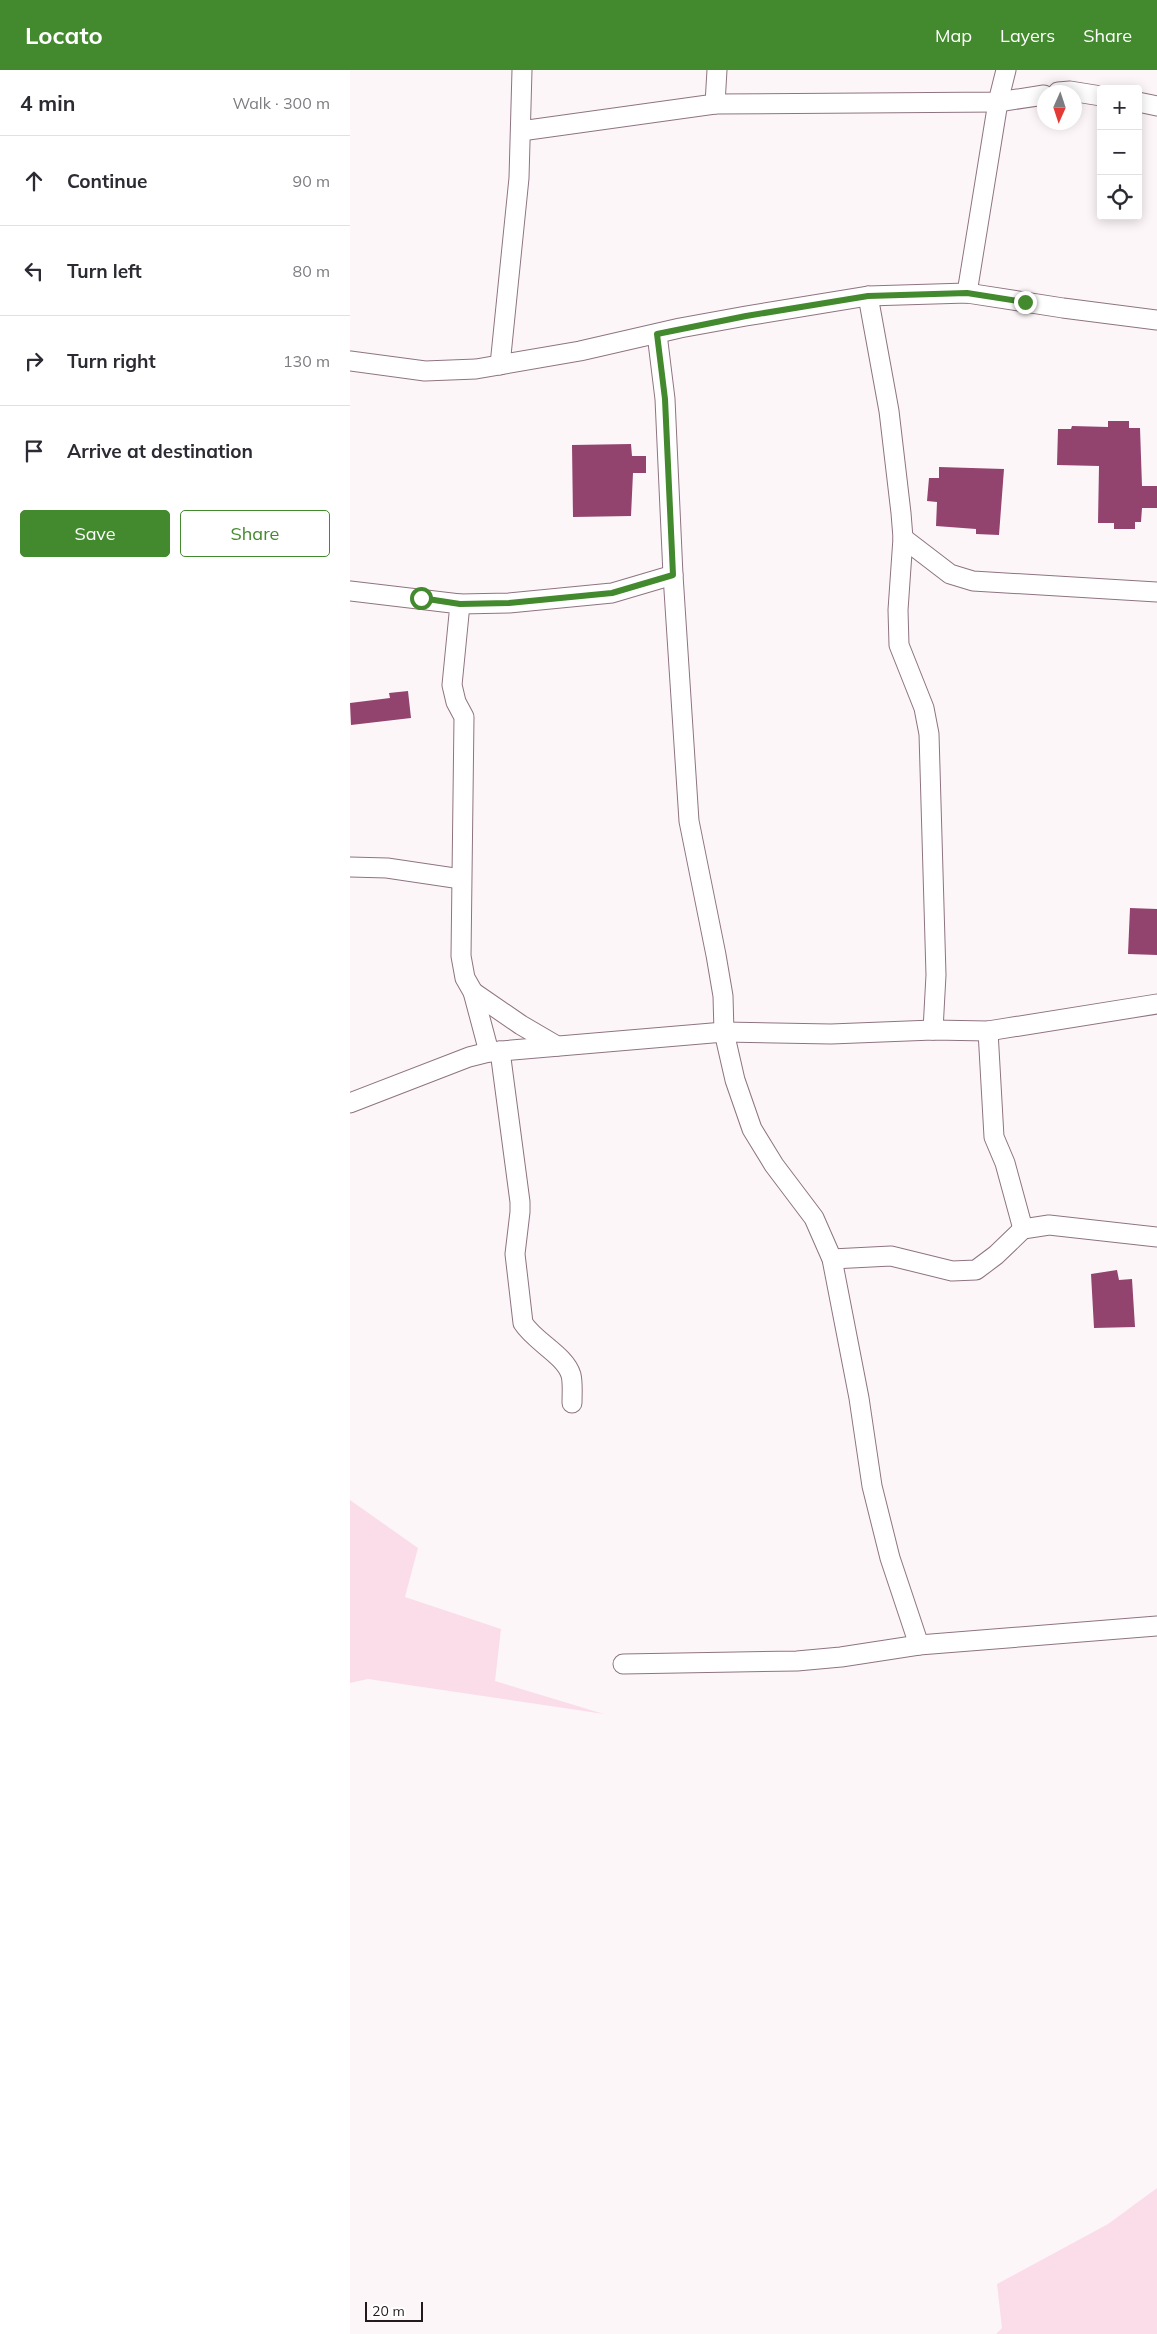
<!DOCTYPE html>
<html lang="en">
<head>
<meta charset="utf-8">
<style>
  :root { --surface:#fff; --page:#f7f7f7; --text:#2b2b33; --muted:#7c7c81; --line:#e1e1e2; --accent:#43892d }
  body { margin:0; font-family:Mulish,sans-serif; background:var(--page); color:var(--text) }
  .controls { position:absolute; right:15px; top:15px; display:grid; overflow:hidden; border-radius:5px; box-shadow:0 2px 12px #0003 }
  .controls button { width:45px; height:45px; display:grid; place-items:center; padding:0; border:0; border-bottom:1px solid var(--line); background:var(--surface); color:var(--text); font:25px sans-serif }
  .compass { position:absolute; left:687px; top:15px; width:45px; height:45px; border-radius:50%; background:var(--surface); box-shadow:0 2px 12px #0003; rotate:183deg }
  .scale { position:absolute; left:15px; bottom:12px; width:58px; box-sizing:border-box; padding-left:5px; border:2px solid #241a1e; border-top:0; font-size:14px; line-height:18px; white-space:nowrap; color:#241a1e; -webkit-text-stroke:4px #fff; paint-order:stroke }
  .stop { position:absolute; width:15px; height:15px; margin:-11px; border:4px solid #43892d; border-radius:50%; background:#fff }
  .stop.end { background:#43892d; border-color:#fff; box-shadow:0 1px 5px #0008 }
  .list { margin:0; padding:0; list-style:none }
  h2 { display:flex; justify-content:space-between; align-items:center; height:65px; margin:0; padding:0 20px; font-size:21px }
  h2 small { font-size:16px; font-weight:400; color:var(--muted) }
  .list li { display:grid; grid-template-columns:32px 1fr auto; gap:15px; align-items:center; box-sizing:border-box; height:90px; padding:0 20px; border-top:1px solid var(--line) }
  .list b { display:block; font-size:19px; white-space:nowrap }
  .list em { font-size:16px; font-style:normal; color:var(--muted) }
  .actions { display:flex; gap:10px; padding:15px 20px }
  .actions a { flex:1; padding:11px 0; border:1px solid var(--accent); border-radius:5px; text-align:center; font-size:18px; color:var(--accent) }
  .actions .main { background:var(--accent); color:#fff }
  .icon { flex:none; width:28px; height:28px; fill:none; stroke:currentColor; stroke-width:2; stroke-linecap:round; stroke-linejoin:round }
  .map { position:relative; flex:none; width:807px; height:2264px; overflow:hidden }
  header { display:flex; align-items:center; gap:30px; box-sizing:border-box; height:70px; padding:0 25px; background:var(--accent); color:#fff }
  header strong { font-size:24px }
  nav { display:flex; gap:28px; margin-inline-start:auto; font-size:18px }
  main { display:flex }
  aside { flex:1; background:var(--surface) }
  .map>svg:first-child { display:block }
</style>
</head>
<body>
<header>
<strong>Locato</strong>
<nav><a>Map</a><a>Layers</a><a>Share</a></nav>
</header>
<main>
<aside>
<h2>4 min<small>Walk · 300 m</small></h2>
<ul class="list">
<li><svg class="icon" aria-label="ahead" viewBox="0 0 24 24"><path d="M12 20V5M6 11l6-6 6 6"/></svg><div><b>Continue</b></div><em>90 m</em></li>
<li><svg class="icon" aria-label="left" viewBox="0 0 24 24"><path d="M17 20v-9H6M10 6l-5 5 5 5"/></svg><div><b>Turn left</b></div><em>80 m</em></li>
<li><svg class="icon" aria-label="right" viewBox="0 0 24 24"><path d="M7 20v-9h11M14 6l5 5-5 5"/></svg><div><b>Turn right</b></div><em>130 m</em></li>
<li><svg class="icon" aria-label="arrive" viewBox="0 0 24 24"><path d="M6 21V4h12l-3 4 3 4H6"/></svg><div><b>Arrive at destination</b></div></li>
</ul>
<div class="actions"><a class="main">Save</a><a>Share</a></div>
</aside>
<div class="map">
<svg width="807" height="2264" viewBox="0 0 807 2264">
  <rect width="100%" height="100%" fill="#fcf6f9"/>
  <g fill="#fbddea">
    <polygon points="0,1430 68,1478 55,1527 151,1559 145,1611 254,1644 18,1609 0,1613"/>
    <polygon points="807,2118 807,2264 646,2264 652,2258 647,2214 758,2154"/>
  </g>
  <g fill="#92446e">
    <polygon points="758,351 779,351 779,358 790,358 792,416 807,416 807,438 792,438 791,452 785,452 785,459 764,459 764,453 748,453 749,396 707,395 708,359 721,359 722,356 758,357"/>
    <polygon points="281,374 282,386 296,386 296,403 283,403 281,446 223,447 222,375"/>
    <polygon points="589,397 654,399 649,465 626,464 626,459 586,456 587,432 577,431 579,408 589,408"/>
    <polygon points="58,621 61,648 1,655 0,633 40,628 39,623"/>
    <polygon points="780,838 807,839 807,885 778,884"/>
    <polygon points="767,1200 769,1210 782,1209 785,1257 744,1258 741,1204"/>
  </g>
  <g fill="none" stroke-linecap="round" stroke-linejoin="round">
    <defs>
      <g id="minor">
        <polyline points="708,22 720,21 751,26"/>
        <polyline points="788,32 807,36"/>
        <polyline points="365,34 648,32 694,25"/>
        <polyline points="171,61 365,34 367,0"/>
        <polyline points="617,223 648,32 656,0"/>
        <polyline points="518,226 539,341 551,443 553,468 548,540 549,575 574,638 579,664 586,905 583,960"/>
        <polyline points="307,264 315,329 323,505 339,751 366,885 373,926 374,962 385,1010 402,1059 424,1095 464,1148 482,1189 509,1328 522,1416 540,1488 569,1575"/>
        <polyline points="0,291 75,301 126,299 230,281 330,258 396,246 518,226 617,223 713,238 807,250"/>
        <polyline points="150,295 169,108 172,0"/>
        <polyline points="553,468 600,504 623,511 807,522"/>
        <polyline points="0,521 110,534 102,615 106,632 114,647 111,886 115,908 123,922 139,982"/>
        <polyline points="110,534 159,533 262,523 323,505"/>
        <polyline points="0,797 37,798 111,809"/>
        <polyline points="123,922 171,955 207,976"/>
        <polyline points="638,961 644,1067 655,1093 673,1159 699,1155 807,1167"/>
        <path d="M150,981L170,1132V1142L165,1184L173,1253C185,1272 215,1285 221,1305C223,1313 222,1324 222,1333"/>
        <polyline points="0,1033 119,987 139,982 374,962 481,964 583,960 638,961 807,934"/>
        <polyline points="482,1189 541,1186 602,1201 626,1200 646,1185 673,1159"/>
        <polyline points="273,1594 447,1591 491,1587 569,1575 807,1556"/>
      </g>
    </defs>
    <use href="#minor" stroke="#8e7480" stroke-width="21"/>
    <use href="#minor" stroke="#fff" stroke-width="19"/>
  </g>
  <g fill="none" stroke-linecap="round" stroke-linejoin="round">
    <polyline stroke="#43892d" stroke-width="6" points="71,528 110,534 159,533 262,523 323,505 315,329 307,264 396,246 518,226 617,223 675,232"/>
  </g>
</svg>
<div class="controls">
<button>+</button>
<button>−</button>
<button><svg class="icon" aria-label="locate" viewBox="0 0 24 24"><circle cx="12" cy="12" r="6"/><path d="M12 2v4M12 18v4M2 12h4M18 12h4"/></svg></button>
</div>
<svg class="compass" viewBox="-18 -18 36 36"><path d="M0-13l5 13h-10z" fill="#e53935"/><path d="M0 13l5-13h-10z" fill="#7c7c81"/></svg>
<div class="scale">20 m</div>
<div class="stop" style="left:71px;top:528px"></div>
<div class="stop end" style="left:675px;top:232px"></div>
</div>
</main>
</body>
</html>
